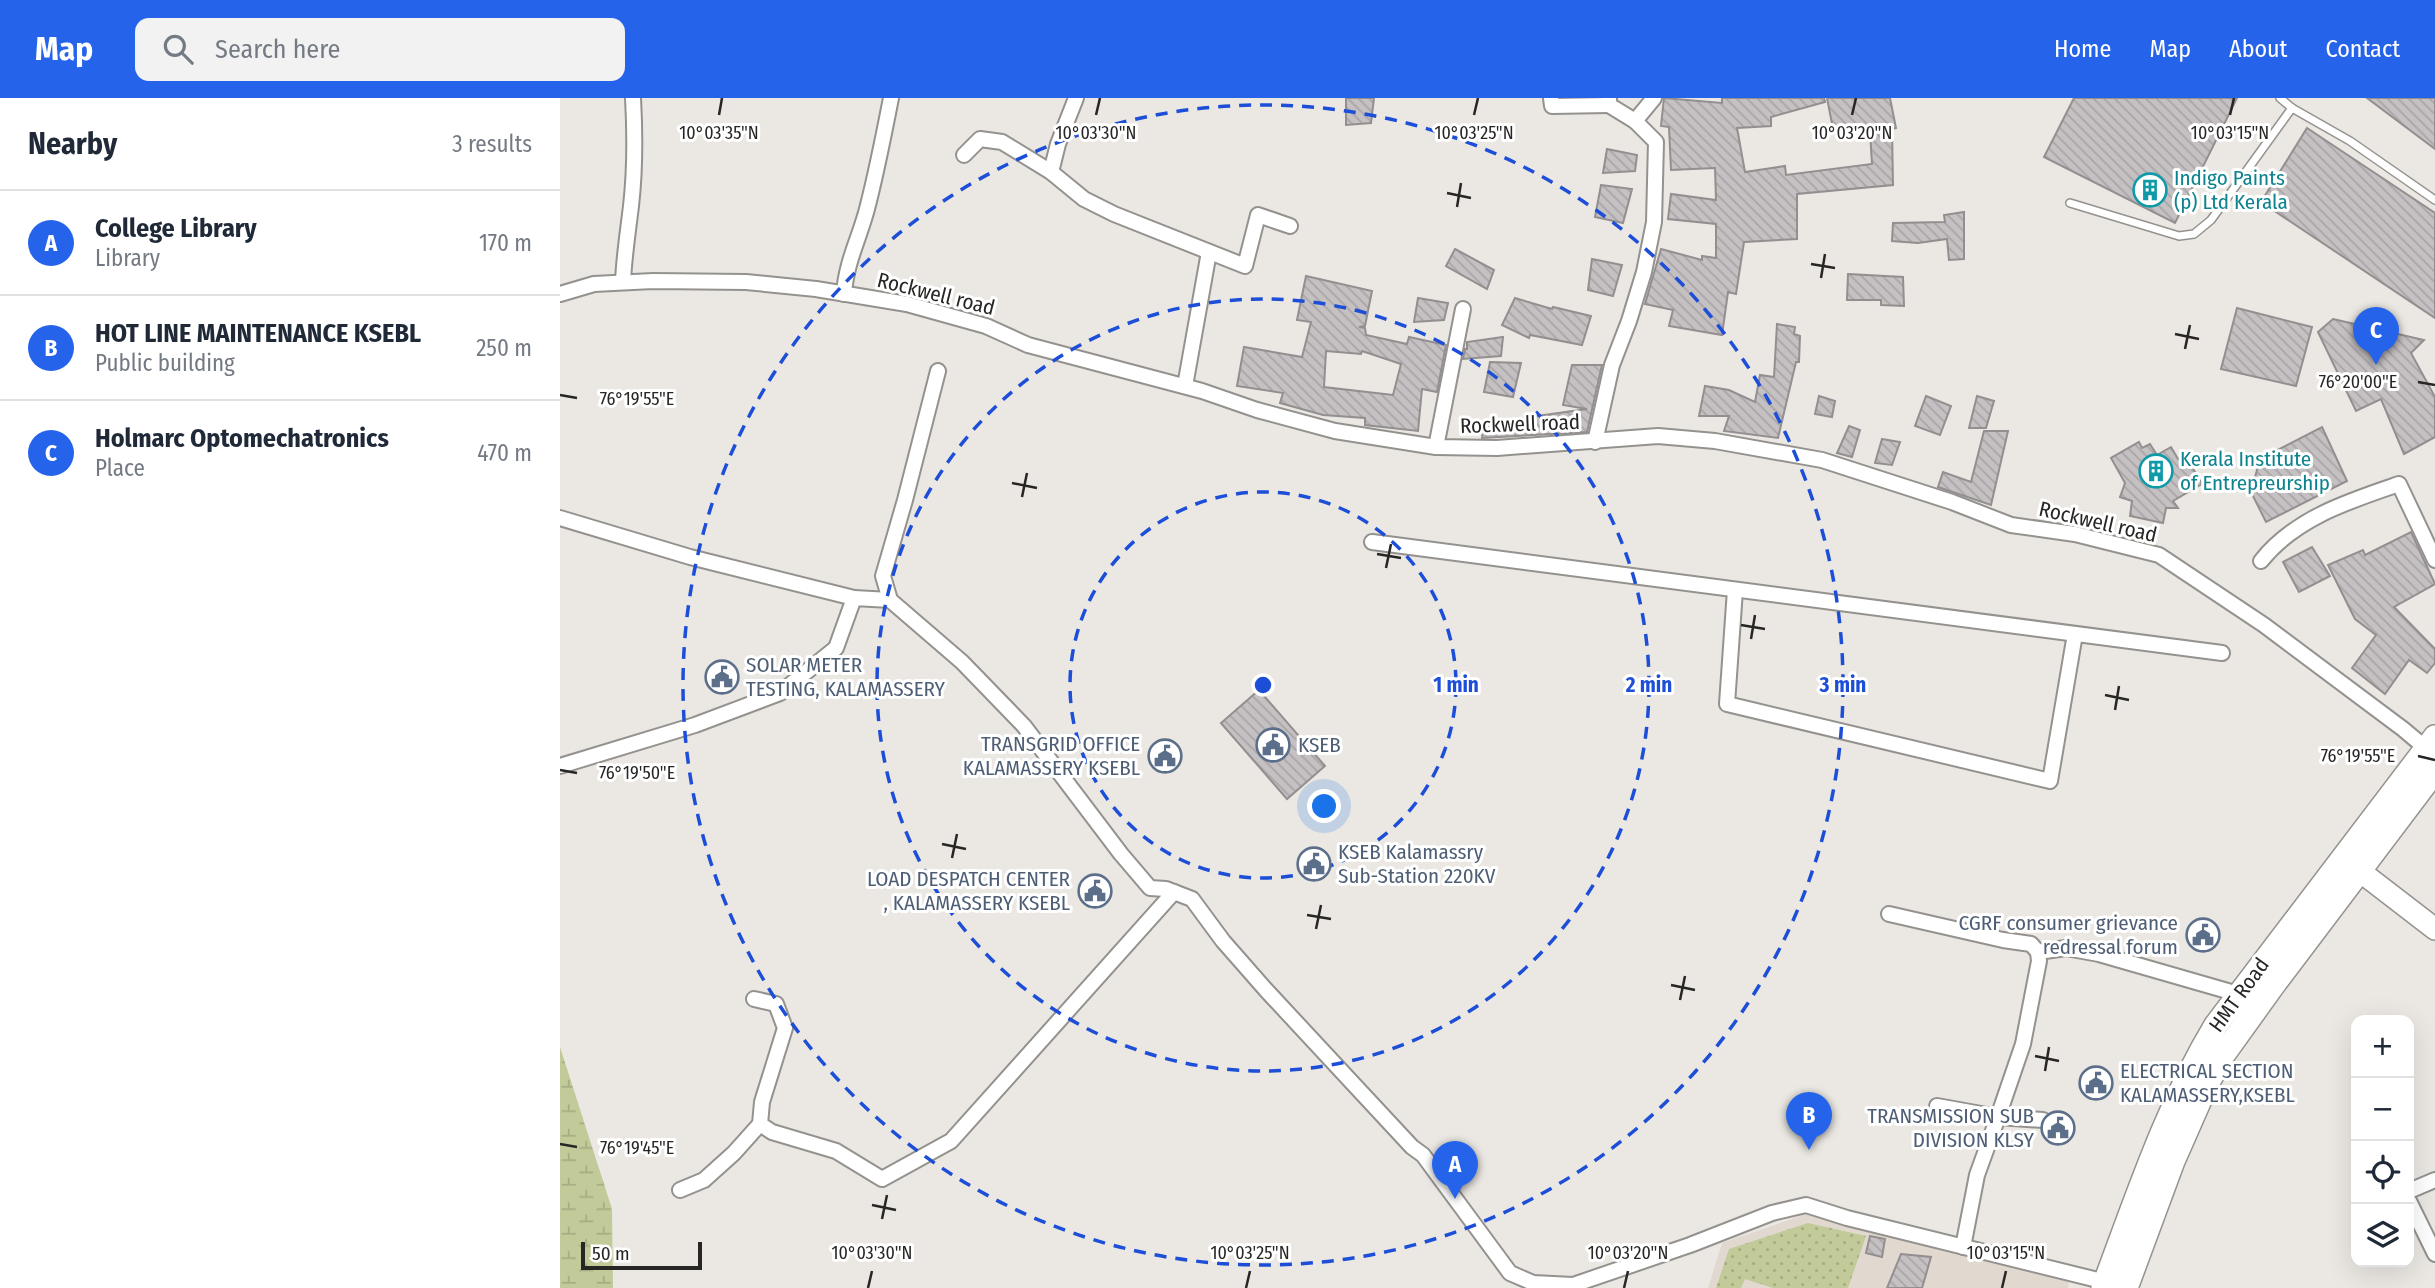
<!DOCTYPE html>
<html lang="en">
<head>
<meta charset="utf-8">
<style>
  :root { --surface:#fff; --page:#f2f2f3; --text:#1f2937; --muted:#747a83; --line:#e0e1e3; --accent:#2563eb }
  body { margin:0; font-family:"Fira Sans Condensed",sans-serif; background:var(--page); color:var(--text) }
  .controls { position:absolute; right:21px; bottom:21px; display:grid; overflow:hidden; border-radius:14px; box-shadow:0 7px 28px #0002 }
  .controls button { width:63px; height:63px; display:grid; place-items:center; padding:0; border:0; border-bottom:2px solid var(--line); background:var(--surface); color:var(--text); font:35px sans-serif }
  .scale { position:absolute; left:21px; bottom:18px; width:121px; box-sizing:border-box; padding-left:7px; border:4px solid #272624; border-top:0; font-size:19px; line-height:24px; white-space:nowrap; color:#272624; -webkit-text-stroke:5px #fff; paint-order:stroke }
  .you { position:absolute; left:765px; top:709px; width:24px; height:24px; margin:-18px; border:5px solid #fff; border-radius:50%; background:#1a73e8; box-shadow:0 0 0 10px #1a73e833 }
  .badge { display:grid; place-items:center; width:46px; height:46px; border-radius:50%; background:var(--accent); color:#fff; font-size:23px; font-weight:700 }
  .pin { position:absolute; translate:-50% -58px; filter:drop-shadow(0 2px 4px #0008) }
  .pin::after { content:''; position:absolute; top:37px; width:24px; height:21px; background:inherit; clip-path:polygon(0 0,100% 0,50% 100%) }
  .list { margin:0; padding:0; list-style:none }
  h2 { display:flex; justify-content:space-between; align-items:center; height:91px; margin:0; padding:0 28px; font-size:30px }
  h2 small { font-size:23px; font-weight:400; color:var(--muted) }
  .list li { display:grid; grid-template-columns:46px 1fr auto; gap:21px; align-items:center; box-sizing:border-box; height:105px; padding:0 28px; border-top:2px solid var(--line) }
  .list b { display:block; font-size:26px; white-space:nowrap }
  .list p { margin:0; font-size:23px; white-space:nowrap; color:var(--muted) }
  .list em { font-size:23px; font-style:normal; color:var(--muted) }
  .icon { flex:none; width:38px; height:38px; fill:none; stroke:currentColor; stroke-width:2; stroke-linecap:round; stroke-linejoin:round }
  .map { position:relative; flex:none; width:1875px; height:1190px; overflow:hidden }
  header { display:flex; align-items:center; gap:42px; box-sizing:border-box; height:98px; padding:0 35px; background:var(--accent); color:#fff }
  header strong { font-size:33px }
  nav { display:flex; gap:38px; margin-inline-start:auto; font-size:24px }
  .search { width:490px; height:63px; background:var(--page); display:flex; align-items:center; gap:18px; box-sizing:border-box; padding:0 24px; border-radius:14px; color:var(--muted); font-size:26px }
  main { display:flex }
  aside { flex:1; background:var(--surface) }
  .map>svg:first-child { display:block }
</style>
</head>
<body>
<header>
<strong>Map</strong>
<div class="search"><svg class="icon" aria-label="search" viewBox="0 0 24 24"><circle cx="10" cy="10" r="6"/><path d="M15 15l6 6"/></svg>Search here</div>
<nav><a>Home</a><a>Map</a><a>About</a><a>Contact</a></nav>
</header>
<main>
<aside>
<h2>Nearby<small>3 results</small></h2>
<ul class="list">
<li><span class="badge">A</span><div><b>College Library</b><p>Library</p></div><em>170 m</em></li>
<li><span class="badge">B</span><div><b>HOT LINE MAINTENANCE KSEBL</b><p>Public building</p></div><em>250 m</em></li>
<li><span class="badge">C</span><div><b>Holmarc Optomechatronics</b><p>Place</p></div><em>470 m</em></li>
</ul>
</aside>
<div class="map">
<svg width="1875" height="1190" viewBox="0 0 1875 1190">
  <defs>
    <pattern id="wetland-marsh" width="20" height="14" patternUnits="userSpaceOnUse" patternTransform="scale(1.75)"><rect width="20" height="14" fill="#c1ca98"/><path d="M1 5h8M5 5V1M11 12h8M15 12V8" fill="none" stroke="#a6ad83"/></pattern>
    <pattern id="park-dots" width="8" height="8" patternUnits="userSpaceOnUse" patternTransform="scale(1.75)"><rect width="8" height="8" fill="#c1ca98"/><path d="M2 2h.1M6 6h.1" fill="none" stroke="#a6ad83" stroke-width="1.8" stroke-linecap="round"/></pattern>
    <pattern id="building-back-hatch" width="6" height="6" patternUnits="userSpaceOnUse" patternTransform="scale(1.75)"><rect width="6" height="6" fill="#c5c0c2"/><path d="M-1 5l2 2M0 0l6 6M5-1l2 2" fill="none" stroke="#a9a5a7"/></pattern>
  </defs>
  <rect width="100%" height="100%" fill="#ebe8e3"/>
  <polygon fill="#e1d9d0" points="1246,1116 1509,1184 1508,1190 1148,1190 1162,1145"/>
  <polygon fill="url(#wetland-marsh)" points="0,949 52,1111 53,1190 0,1190"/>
  <polygon fill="url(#park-dots)" points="1248,1125 1306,1138 1288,1190 1213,1190 1185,1181 1181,1190 1156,1190 1169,1151"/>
  <g fill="url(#building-back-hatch)" stroke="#938e90" stroke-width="2" fill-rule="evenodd">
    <polygon points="786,0 814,0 811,25 786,27"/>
    <polygon points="1104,0 1162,5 1162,0 1264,0 1265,4 1211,19 1211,28 1177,30 1185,74 1225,68 1226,77 1312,66 1310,34 1306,35 1306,27 1273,31 1267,0 1330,0 1336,30 1332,31 1333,87 1237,96 1237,141 1184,144 1176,196 1168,194 1162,237 1109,228 1113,212 1085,206 1101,151 1142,162 1142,158 1156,160 1156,126 1108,121 1111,96 1156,102 1155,70 1111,72 1109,29 1101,28"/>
    <polygon points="1514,0 1677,0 1615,125 1484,59"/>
    <polygon points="1807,0 1875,0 1875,51"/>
    <polygon points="1747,30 1875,115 1875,220 1701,104"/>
    <polygon points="1047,51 1077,57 1075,73 1043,75"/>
    <polygon points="1041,87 1072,91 1063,125 1035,119"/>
    <polygon points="1404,114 1404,161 1389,162 1387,141 1358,145 1332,143 1333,125 1385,124 1384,117"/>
    <polygon points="895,151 934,172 927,191 886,168"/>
    <polygon points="1032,161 1062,167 1053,198 1028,192"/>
    <polygon points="1288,176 1343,179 1344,208 1321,207 1321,202 1287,202"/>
    <path d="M746,178L812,193L805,228L799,229L805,230L806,237L847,246L849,239L886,247L877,294L862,291L858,333L805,327V320L763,317L720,305L723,295L677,288L684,249L742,259L751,224L737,222ZM766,253L801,256L802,253L841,266L833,297L764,289Z"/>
    <polygon points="858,200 888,205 884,222 854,224"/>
    <polygon points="955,200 992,211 993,209 1031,218 1022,247 970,237 969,240 942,227"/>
    <polygon points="1677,210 1752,229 1736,288 1661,271"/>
    <polygon points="1773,221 1864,242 1851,255 1875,299 1875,339 1844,356 1821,301 1796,313 1758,234"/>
    <polygon points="1217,226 1235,229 1234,236 1240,238 1239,264 1236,264 1218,340 1164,333 1169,318 1139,318 1145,288 1169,292 1195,304 1200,277 1214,279"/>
    <polygon points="943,239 941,258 903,261 905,251 907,251 907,244"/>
    <polygon points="930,264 961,265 953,299 924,294"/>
    <polygon points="1012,267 1042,267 1027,334 922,340 924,325 948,322 947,324 956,321 1027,311 1003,307"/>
    <polygon points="1259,298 1275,303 1272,319 1255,316"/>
    <polygon points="1366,298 1391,308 1380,337 1355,328"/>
    <polygon points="1417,298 1434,303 1426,330 1409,330"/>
    <polygon points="1289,328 1300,332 1292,359 1277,355"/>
    <polygon points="1762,329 1787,383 1706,424 1691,394 1700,361"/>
    <polygon points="1424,333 1448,333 1431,407 1378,389 1383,374 1411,384"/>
    <polygon points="1322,341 1340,344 1332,367 1315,365"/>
    <polygon points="1579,344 1582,350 1590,346 1597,357 1611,349 1618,361 1625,357 1642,386 1613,403 1618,410 1606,410 1603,425 1570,418 1572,403 1560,399 1565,385 1551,360"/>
    <polygon points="1851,434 1875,486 1834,509 1875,551 1875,565 1867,575 1849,562 1825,596 1792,570 1816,537 1795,521 1768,467 1803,452 1805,457"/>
    <polygon points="1752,449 1770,478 1739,494 1723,464"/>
    <polygon points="699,592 765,668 727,701 661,625"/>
    <polygon points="1310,1138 1325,1141 1322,1159 1306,1155"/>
    <polygon points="1341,1156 1371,1159 1362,1190 1327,1190"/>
  </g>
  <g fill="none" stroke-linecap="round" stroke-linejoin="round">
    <defs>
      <g id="lane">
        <polyline points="1720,0 1732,10"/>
        <polyline points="1510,105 1619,138 1634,136 1651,122 1732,10 1790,43 1875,102"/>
      </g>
      <g id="street">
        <polyline points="991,0 992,8 1049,7"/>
        <polyline points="1075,23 1094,0"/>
        <polyline points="404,57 420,41 442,44 491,74 524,101 554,116 685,168 698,117 730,128"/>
        <polyline points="491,74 498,46 516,0"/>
        <path d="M63,184C64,158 68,134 71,108C75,73 75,36 73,0"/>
        <polyline points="0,196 34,186 93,183 186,184 256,191 347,206 426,228 468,247 642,293 697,312 775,333 876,349 937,350 1098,338 1155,343 1262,362 1392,404 1451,427 1515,436 1599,457 1704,527 1843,631 1875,658"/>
        <path d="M284,196C286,163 301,137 308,107C317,72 324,36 331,0"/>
        <polyline points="378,273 345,402 323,478 330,502 402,564 464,628 561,756 590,790 606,791 632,801 663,843 706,892 852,1049 863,1057 950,1175 973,1185 1013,1187 1130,1147 1212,1115 1246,1107 1287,1120 1550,1185"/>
        <polyline points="625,288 649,154"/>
        <polyline points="1035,344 1052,267 1069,223 1084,174 1094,124 1096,44 1075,23 1049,7 1049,0"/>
        <polyline points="876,349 903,211"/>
        <polyline points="0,420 130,459 294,500"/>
        <polyline points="812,444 1662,555"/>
        <path d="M1701,463C1735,420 1789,403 1839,386L1875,462"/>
        <polyline points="1175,492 1167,606 1490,683 1515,536"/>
        <polyline points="0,668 135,627 220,595 276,550 294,500 330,502"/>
        <polyline points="1329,816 1443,842 1471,846 1478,854 1479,863 1463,946 1438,1019 1483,1022"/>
        <polyline points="1478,854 1506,850 1539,856 1678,896"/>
        <polyline points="194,901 216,906 225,930 202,1004 200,1026 212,1034 276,1053 322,1081 391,1043 614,794"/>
        <polyline points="1377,1008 1438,1019 1417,1077 1403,1149"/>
        <polyline points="120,1092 144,1082 174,1055 200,1026"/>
        <polyline points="1849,1093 1875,1082"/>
        <polyline points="1849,1103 1875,1156"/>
      </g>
      <polyline id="secondary" points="1788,764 1875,831"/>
      <g id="primary">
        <path d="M1543,1190C1577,1100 1606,1010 1656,927L1875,639"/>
        <polyline points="1566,1190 1613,1063 1646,988 1663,957 1714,886 1875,673"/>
      </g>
    </defs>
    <use href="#lane" stroke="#94928e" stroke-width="10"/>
    <use href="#street" stroke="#94928e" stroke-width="18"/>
    <use href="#secondary" stroke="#94928e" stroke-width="24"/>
    <use href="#primary" stroke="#94928e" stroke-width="26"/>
    <use href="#lane" stroke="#fff" stroke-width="7"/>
    <use href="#street" stroke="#fff" stroke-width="14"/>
    <use href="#secondary" stroke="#fff" stroke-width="21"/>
    <use href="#primary" stroke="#fff" stroke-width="23"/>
  </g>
  <path fill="none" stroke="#272624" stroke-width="2.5" d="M159,17L162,0M536,17L540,0M914,17L918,0M1292,17L1296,0M1670,17L1674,0M887,95L911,100M897,109L901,85M1251,166L1275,170M1261,180L1265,156M1615,236L1639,241M1625,251L1630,227M1858,284L1875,287M0,297L17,300M452,385L477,390M462,399L467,375M817,456L841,460M826,470L831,446M1181,527L1205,531M1191,541L1195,517M1545,597L1569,602M1555,612L1559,588M1858,658L1875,662M0,672L17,675M382,746L406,751M392,760L397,736M747,817L771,821M756,831L761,807M1111,887L1135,892M1120,902L1125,878M1475,958L1499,963M1485,973L1489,949M0,1046L17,1049M312,1107L336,1112M322,1121L327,1097M308,1190L312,1173M686,1190L690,1173M1064,1190L1068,1173M1442,1190L1446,1173"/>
  <g fill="none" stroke="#1d4ed8" stroke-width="3.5" stroke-dasharray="12 9">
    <circle cx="703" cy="587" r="193"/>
    <circle cx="703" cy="587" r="386"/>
    <circle cx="703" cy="587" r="580"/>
  </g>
  <defs>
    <symbol id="building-ring" viewBox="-11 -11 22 22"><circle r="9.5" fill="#fff" stroke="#0f9aa8" stroke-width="1.5"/><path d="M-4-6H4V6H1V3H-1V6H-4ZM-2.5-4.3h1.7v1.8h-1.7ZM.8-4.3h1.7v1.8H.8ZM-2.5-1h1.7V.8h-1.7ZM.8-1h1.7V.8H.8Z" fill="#0f9aa8"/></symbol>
    <symbol id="civic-ring" viewBox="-11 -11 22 22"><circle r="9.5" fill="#fff" stroke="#5c6f8a" stroke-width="1.5"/><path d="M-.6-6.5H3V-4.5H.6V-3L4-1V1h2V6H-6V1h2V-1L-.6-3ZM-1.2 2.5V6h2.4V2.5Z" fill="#5c6f8a"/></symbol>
  </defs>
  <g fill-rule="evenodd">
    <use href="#building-ring" x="1571" y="73" width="38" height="38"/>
    <use href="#building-ring" x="1577" y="354" width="38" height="38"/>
    <use href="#civic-ring" x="143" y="560" width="38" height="38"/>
    <use href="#civic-ring" x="694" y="628" width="38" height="38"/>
    <use href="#civic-ring" x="586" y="639" width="38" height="38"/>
    <use href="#civic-ring" x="735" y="747" width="38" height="38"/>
    <use href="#civic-ring" x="516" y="774" width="38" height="38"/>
    <use href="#civic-ring" x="1624" y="818" width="38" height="38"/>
    <use href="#civic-ring" x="1517" y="966" width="38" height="38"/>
    <use href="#civic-ring" x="1479" y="1011" width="38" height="38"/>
  </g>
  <g text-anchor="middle" stroke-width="6" stroke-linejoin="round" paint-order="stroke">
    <g font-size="21" fill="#0d838f" stroke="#fff" text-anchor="start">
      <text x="1614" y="87">Indigo Paints<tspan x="1614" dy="24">(p) Ltd Kerala</tspan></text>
      <text x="1620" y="368">Kerala Institute<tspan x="1620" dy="24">of Entrepreurship</tspan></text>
    </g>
    <g font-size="21" fill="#272624" stroke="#fff">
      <text transform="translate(376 196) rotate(14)" y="7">Rockwell road</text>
      <text transform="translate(960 326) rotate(-2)" y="7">Rockwell road</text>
      <text transform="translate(1538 424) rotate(13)" y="7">Rockwell road</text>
      <text transform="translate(1679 897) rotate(-54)" y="7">HMT Road</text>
    </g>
    <g font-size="21" fill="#4e5e75" stroke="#fff" text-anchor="start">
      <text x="186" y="574">SOLAR METER<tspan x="186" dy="24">TESTING, KALAMASSERY</tspan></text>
      <text x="580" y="653" text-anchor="end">TRANSGRID OFFICE<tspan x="580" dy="24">KALAMASSERY KSEBL</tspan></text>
      <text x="738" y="654">KSEB</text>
      <text x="778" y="761">KSEB Kalamassry<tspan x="778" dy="24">Sub-Station 220KV</tspan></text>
      <text x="510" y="788" text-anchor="end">LOAD DESPATCH CENTER<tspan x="510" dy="24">, KALAMASSERY KSEBL</tspan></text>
      <text x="1618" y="832" text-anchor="end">CGRF consumer grievance<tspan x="1618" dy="24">redressal forum</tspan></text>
      <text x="1560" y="980">ELECTRICAL SECTION<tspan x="1560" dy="24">KALAMASSERY,KSEBL</tspan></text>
      <text x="1474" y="1025" text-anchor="end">TRANSMISSION SUB<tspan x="1474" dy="24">DIVISION KLSY</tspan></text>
    </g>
  </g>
  <g font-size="18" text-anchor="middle" fill="#272624" stroke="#fff" stroke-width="6" stroke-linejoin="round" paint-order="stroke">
    <text x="159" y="41">10°03'35"N</text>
    <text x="536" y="41">10°03'30"N</text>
    <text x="914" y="41">10°03'25"N</text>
    <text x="1292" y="41">10°03'20"N</text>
    <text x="1670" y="41">10°03'15"N</text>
    <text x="1798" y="290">76°20'00"E</text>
    <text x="77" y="307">76°19'55"E</text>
    <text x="1798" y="664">76°19'55"E</text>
    <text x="77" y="681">76°19'50"E</text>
    <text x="77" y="1056">76°19'45"E</text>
    <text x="312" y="1161">10°03'30"N</text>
    <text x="690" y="1161">10°03'25"N</text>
    <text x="1068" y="1161">10°03'20"N</text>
    <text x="1446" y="1161">10°03'15"N</text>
  </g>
  <circle cx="703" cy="587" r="10" fill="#1d4ed8" stroke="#fff" stroke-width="3.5"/>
  <g font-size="21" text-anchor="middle" font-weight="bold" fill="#1d4ed8" stroke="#fff" stroke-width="6" stroke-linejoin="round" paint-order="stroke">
    <text x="896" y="594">1 min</text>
    <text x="1089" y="594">2 min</text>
    <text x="1283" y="594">3 min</text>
  </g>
</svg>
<div class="controls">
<button>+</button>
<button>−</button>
<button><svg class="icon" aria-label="locate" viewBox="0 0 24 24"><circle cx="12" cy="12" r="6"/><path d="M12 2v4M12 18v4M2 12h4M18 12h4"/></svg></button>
<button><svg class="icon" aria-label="layers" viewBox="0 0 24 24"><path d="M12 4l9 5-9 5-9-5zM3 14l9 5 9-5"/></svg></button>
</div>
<div class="scale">50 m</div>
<div class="you"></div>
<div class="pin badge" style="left:895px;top:1101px">A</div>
<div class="pin badge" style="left:1249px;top:1052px">B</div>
<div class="pin badge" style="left:1816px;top:267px">C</div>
</div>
</main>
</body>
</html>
